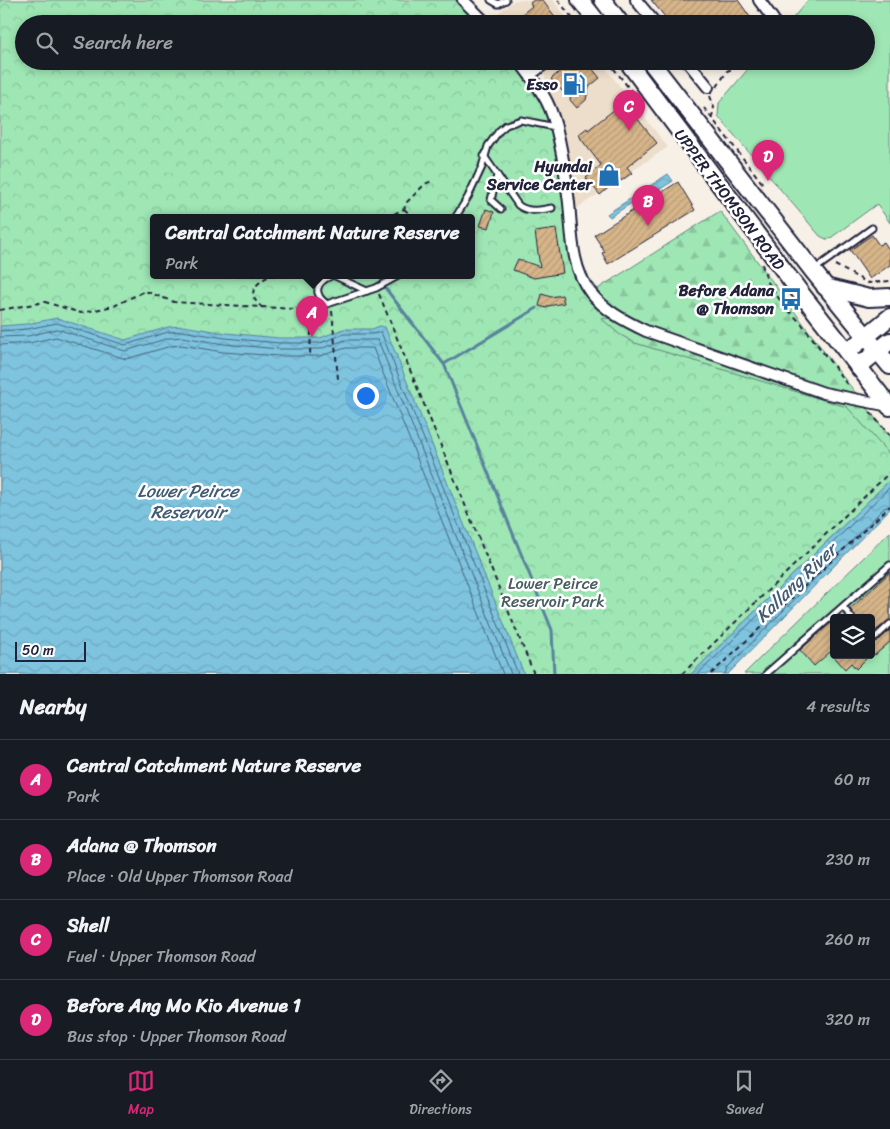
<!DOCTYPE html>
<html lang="en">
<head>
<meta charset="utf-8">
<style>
  :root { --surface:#171b24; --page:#20242c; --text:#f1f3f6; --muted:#9ea1a6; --line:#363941; --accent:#db2777 }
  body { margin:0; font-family:Sriracha,sans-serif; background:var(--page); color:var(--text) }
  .controls { position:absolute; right:15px; bottom:15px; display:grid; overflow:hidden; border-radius:5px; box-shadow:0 2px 8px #0003 }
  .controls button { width:45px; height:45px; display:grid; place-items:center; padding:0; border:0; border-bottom:1px solid var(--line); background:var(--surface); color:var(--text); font:25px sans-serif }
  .scale { position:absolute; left:15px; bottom:12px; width:71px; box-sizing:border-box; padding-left:5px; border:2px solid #22223b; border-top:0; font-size:14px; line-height:18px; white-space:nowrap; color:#22223b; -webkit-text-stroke:4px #fff; paint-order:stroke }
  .you { position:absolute; left:365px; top:395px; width:18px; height:18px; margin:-12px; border:4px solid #fff; border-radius:50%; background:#1a73e8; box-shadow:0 0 0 8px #1a73e833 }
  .badge { display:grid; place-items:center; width:32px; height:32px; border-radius:50%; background:var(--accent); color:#fff; font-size:16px; font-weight:700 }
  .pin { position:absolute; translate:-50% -41px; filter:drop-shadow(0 1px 2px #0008) }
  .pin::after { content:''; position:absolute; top:26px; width:18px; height:15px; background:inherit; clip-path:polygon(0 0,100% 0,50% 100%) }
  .popup { position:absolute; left:150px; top:214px; width:325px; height:65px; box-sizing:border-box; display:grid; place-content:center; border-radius:5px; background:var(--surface); filter:drop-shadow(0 1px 4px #0005); font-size:16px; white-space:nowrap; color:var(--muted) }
  .popup b { font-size:19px; color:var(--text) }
  .popup::after { content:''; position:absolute; left:50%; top:100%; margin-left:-10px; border:10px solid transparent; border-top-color:var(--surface) }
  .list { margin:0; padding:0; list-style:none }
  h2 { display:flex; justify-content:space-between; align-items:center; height:65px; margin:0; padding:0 20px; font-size:21px }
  h2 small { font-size:16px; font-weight:400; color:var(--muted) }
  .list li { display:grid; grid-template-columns:32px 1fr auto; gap:15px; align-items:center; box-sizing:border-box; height:80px; padding:0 20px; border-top:1px solid var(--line) }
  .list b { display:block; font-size:19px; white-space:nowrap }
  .list p { margin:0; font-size:16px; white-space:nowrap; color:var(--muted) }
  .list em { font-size:16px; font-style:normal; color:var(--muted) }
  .icon { flex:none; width:28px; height:28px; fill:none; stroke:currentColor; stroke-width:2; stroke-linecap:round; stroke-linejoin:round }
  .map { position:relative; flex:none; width:890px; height:674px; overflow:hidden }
  .search { position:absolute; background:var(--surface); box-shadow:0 2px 8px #0003; left:15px; right:15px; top:15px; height:55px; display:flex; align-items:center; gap:12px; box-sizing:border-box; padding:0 18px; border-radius:28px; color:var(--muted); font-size:19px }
  .sheet { height:385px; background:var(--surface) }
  nav { display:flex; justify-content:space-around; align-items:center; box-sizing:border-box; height:70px; border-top:1px solid var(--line); background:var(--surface); font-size:14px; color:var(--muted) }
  nav a { display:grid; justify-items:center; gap:2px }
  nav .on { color:var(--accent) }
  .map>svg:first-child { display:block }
</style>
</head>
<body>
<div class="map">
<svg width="890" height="674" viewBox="0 0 890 674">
  <defs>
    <pattern id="forest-firs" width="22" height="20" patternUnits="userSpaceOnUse" patternTransform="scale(1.25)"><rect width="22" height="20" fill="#9ee6b4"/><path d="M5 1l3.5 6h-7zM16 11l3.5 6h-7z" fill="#88c59c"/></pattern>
    <pattern id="park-crowns" width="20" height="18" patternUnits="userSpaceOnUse" patternTransform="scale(1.25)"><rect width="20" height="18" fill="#9ee6b4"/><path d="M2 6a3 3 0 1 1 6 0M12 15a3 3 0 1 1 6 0" fill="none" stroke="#88c59c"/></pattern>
    <pattern id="water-waves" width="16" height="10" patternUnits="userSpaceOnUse" patternTransform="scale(1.25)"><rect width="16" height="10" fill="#7ec4de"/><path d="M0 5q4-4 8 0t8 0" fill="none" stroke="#6da8bf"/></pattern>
    <pattern id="building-hatch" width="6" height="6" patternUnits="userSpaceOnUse" patternTransform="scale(1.25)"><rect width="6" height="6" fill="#d6b589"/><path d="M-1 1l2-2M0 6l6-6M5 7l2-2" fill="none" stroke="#b79b77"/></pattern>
  </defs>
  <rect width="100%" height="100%" fill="#f7f0e7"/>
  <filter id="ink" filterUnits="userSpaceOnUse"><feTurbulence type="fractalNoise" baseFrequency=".02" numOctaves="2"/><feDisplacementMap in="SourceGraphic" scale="10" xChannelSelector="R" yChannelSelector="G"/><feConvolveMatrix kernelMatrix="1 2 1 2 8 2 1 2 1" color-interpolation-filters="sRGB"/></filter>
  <g filter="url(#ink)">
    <g fill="#eddecb">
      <polygon points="515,0 553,0 571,24 505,24 497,14"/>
      <polygon points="534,61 600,61 668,147 576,209 544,74"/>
    </g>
    <g fill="#9ee6b4" stroke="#608478" fill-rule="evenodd">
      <polygon points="808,0 890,0 890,223 877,204 828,240 820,236 718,116 719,103 755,61 866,61 866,24 788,24"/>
      <path d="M890,532V674H744L762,656ZM834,618H871V655H834Z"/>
    </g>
    <polygon fill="url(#forest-firs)" stroke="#608478" points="720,211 837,369 890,437 890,477 496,339 601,304 598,289 602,286"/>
    <path fill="url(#park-crowns)" stroke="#608478" fill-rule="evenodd" d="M0,0H455L479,24H24V61H513L541,103L544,101L555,127L577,256L588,277L598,289L601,304L621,319L601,318L619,334L635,343L847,407L890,455V480L691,674H0ZM153,218H471V276H153Z"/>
    <g fill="url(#water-waves)" stroke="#59839d">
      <polygon points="668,174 673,181 657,191 655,188 610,217 607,214"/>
      <polygon points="57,318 125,340 168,327 183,326 226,333 279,338 320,338 343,329 372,329 380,326 385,327 524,674 0,674 0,326 27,324"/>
      <polygon points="890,480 890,509 728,674 691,674"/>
    </g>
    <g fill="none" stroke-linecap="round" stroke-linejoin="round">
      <g stroke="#47637c" stroke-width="1">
        <polyline points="0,331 27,329 57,323 125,345 168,332 182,331 225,338 279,343 320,343 344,334 372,334 381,332 518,674"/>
        <polyline points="0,337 28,336 57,329 125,351 169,338 182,337 224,344 279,349 320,349 345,340 378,340 511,674"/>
        <polyline points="0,345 29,343 56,337 126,359 171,346 181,345 223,352 279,356 320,356 346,348 373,348 503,674"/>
        <polyline points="698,674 890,487"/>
        <polyline points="725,674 727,668 884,508 890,506"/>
      </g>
      <g stroke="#59839d" stroke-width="3">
        <polyline points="386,289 443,363"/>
        <polyline points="537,308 444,364 552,630 554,674"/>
      </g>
    </g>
    <g fill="url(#building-hatch)" stroke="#22223b">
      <polygon points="534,0 542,0 561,24 547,24 544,20 538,24 510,24 532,6 530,3"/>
      <polygon points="651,0 738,0 755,24 671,24"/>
      <polygon points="572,61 586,61 600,78 589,87 586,100 577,108 570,100 571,92 563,92 551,79"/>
      <polygon points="624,102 657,143 627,167 632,173 621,181 620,178 600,195 586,178 601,165 581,139 579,134 587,128 588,130"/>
      <polygon points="678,182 695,210 608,264 602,253 605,252 594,235"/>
      <polygon points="486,209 494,212 489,228 480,226"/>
      <polygon points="556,229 563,273 534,278 513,270 518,259 540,267 535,232"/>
      <polygon points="872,235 879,245 884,242 890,251 890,265 870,279 850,250"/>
      <polygon points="542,294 551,297 562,295 564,303 548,306 547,308 539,306"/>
      <polygon points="890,572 890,620 871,634 871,618 856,618 850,609"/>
      <polygon points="834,620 834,655 870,655 856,669 851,663 845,669 830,652 814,666 800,650"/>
      <polygon points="890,630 890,642 875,655 871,652 871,642 878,641"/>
    </g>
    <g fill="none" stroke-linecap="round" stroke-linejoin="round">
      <defs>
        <g id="lane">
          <polyline points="491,0 498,4 506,0"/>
          <path d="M484,156L518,205C528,213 539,210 552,208"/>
          <polyline points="497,175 491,200 501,209"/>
          <polyline points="455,218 468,197 482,167 488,146 499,131 506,125 521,120 555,127"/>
          <polyline points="815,269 872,228"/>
          <path d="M331,276C315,283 313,294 327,304L376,288L398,276"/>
          <polyline points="335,276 367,291"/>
          <polyline points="843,607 852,618"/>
          <polyline points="871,638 875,638 890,624"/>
          <polyline points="766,674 890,565"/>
        </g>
        <g id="street">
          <polyline points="463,0 487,24"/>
          <polyline points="636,0 656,24"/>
          <polyline points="759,0 773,19"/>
          <path d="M519,61C529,74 540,88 547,102C559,125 566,177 569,203C572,233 571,267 590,292C605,311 625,321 646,331L824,393L889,406"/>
          <polyline points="687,61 708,87"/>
          <polyline points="530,75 548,61"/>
        </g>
        <g id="primary">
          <polyline points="580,0 599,24"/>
          <polyline points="603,0 621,24"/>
          <polyline points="627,61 800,292 890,407"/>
          <polyline points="650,61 813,271 890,366"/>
          <polyline points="825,287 869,298 890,297"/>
          <polyline points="847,352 890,317"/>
          <polyline points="858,367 890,341"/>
        </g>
      </defs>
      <use href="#lane" stroke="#22223b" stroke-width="9"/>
      <use href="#street" stroke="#22223b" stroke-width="14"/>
      <use href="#primary" stroke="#22223b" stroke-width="20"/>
      <g stroke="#22223b" stroke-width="2" stroke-dasharray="5 4" stroke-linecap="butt">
        <polyline points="558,0 577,24"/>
        <polyline points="608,61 642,105"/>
        <polyline points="717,87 727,71 743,65 745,61"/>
        <polyline points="710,96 714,107 712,117"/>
        <polyline points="704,108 763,184"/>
        <polyline points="404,209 414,218"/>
        <polyline points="386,218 404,209 407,202 425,184 434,180"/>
        <polyline points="405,218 409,214"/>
        <polyline points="762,264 767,281 784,306 801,323 849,387"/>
        <polyline points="835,265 868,283 890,281"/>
        <polyline points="379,294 534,674"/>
        <path d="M263,308C246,295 253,285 269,276"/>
        <polyline points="0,310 45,302 81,313 114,306 145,291 174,302 312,310 321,307"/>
        <polyline points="332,311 338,379"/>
        <polyline points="310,354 312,310"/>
        <polyline points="870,412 890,436"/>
        <polyline points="682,674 890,472"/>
        <polyline points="711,674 890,506"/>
      </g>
      <use href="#lane" stroke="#fff" stroke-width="5"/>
      <use href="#street" stroke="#fff" stroke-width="10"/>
      <use href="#primary" stroke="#fff" stroke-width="16"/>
    </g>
  </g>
  <defs>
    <symbol id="fuel-bare" viewBox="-9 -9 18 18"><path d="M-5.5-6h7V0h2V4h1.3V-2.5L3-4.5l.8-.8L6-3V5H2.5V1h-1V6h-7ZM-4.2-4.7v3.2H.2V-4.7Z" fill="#1f6fb2" stroke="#fff" stroke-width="2.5" paint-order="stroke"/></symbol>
    <symbol id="shop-bare" viewBox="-9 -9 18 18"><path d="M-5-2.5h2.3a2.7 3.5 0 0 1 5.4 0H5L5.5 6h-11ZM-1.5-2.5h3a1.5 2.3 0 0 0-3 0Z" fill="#1f6fb2" stroke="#fff" stroke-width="2.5" paint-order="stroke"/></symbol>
    <symbol id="bus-bare" viewBox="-9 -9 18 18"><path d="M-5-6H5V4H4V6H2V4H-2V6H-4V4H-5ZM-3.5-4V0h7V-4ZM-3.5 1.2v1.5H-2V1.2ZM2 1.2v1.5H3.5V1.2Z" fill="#1f6fb2" stroke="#fff" stroke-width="2.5" paint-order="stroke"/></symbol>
  </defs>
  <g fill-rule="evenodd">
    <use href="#fuel-bare" x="558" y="68" width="32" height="32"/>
    <use href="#shop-bare" x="593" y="159" width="32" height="32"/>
    <use href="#bus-bare" x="775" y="283" width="32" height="32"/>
  </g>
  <g text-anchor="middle" stroke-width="5" stroke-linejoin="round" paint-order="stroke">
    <g font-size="16" font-weight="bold" fill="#22223b" stroke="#fff" text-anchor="end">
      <text x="558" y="90">Esso</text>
      <text x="592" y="172">Hyundai<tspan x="592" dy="18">Service Center</tspan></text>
      <text x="774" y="296">Before Adana<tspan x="774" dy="18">@ Thomson</tspan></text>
    </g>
    <g font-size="16" fill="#22223b" stroke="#fff">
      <text transform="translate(730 199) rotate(53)" y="6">UPPER THOMSON ROAD</text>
    </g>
    <g font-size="16" fill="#475d5f" stroke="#fff">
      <text x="553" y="589">Lower Peirce<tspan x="553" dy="18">Reservoir Park</tspan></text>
    </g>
    <g font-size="18" font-style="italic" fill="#425b74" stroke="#fff">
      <text x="188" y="497">Lower Peirce<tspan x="188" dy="21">Reservoir</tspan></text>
      <text transform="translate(796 583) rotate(-44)" y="6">Kallang River</text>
    </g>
  </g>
</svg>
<div class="controls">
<button><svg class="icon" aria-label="layers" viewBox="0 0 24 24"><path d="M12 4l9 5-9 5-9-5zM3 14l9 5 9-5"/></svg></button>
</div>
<div class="scale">50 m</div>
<div class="you"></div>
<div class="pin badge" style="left:312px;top:337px">A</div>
<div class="popup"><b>Central Catchment Nature Reserve</b>Park</div>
<div class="pin badge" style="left:648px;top:226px">B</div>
<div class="pin badge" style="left:629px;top:131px">C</div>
<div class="pin badge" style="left:768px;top:181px">D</div>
<div class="search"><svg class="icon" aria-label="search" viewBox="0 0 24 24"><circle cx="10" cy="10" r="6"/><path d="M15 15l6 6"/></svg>Search here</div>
</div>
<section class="sheet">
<h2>Nearby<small>4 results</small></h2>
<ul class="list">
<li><span class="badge">A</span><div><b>Central Catchment Nature Reserve</b><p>Park</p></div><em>60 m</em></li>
<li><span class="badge">B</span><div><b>Adana @ Thomson</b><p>Place · Old Upper Thomson Road</p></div><em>230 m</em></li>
<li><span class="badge">C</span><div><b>Shell</b><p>Fuel · Upper Thomson Road</p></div><em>260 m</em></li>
<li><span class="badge">D</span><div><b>Before Ang Mo Kio Avenue 1</b><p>Bus stop · Upper Thomson Road</p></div><em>320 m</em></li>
</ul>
</section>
<nav>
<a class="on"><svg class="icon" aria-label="map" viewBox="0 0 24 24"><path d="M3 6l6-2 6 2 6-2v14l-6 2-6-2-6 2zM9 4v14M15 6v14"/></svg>Map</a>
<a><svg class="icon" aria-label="directions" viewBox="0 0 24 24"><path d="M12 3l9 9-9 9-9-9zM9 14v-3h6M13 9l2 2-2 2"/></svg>Directions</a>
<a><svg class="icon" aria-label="saved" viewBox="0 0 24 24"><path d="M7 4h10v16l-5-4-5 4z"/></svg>Saved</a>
</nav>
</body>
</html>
